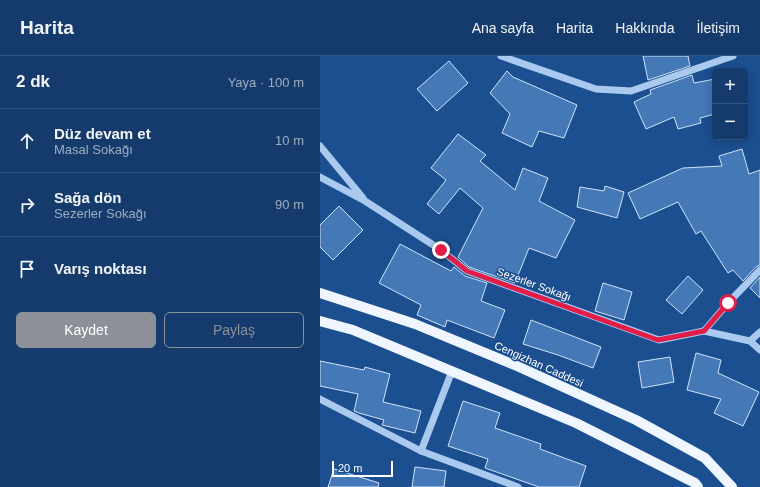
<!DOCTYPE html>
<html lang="tr">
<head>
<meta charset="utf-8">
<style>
  :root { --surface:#143b6b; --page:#1d4271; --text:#f1f3f6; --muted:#9dadc1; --line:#33557e; --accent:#8c9099 }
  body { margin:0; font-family:Helvetica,sans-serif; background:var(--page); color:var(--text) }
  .controls { position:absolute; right:12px; top:12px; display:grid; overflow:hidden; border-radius:6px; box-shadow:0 2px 10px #0003 }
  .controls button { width:36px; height:36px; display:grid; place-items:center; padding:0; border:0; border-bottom:1px solid var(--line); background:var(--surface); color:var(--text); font:20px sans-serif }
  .scale { position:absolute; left:12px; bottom:10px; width:61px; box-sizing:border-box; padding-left:4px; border:2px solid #fff; border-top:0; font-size:11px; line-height:14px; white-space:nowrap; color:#fff; -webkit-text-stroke:3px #1b4f8f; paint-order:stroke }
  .stop { position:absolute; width:12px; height:12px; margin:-9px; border:3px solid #e11d48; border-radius:50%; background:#fff }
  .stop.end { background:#e11d48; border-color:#fff; box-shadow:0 1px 4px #0008 }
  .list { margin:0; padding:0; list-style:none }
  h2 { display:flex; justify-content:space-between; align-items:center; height:52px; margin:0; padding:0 16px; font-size:17px }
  h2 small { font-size:13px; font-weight:400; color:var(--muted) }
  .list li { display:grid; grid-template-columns:26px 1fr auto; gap:12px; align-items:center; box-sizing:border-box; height:64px; padding:0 16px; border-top:1px solid var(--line) }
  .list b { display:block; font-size:15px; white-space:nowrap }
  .list p { margin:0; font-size:13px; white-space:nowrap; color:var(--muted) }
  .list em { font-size:13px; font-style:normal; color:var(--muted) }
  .actions { display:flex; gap:8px; padding:12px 16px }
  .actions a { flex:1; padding:9px 0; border:1px solid var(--accent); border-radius:6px; text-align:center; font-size:14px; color:var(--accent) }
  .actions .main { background:var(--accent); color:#fff }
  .icon { flex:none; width:22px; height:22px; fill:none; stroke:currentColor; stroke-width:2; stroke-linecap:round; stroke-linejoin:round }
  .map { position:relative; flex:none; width:440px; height:431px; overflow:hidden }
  header { display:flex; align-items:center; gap:24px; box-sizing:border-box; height:56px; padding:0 20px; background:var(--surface); border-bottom:1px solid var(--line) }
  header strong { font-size:19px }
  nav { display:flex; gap:22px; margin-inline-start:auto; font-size:14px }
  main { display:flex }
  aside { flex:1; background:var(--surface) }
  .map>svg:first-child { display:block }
</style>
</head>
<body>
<header>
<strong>Harita</strong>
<nav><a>Ana sayfa</a><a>Harita</a><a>Hakkında</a><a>İletişim</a></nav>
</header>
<main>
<aside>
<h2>2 dk<small>Yaya · 100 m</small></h2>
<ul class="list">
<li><svg class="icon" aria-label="ahead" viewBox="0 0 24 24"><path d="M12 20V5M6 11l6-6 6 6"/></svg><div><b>Düz devam et</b><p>Masal Sokağı</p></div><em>10 m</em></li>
<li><svg class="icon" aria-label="right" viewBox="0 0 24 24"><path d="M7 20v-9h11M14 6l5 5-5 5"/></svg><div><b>Sağa dön</b><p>Sezerler Sokağı</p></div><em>90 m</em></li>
<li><svg class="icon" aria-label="arrive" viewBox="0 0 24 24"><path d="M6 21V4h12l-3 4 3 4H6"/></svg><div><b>Varış noktası</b></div></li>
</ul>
<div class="actions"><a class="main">Kaydet</a><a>Paylaş</a></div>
</aside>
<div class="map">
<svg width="440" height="431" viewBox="0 0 440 431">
  <rect width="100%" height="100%" fill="#1b4f8f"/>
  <g fill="#4478b7" stroke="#cfe3fa">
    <polygon points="323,0 368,0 370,10 328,24"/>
    <polygon points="129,5 148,27 117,55 97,33"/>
    <polygon points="187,15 193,21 257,49 244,82 219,75 212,91 182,77 190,58 170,37"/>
    <polygon points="372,19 374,27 395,23 395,58 380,62 381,67 358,73 354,61 326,73 314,46 331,38 330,34"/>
    <polygon points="138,78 166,99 160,105 195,134 203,112 228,122 219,145 255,164 236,202 209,192 195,227 149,211 138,201 163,152 140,132 119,158 107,148 126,124 111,112"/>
    <polygon points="422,93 429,118 440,114 440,209 436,211 423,225 413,214 408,217 381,175 376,178 358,146 320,163 308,137 363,112 402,110 399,100"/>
    <polygon points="285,130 304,136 297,162 257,151 260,131 284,135"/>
    <polygon points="19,150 43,174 13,204 0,191 0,169"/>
    <polygon points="80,188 131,215 134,211 145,220 167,227 161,245 185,254 174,282 127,264 125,271 97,259 101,249 59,227"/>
    <polygon points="368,220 383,234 362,258 346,244"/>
    <polygon points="440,221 440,242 430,232"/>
    <polygon points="283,227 312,236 304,264 275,255"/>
    <polygon points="211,264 281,291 273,312 238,299 203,288"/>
    <polygon points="376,297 401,304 398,317 439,336 423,370 394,357 401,343 367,334"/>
    <polygon points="350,301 354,326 322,332 318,306"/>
    <polygon points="0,305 44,314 45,311 70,318 63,346 101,355 95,377 62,369 64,364 39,357 34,355 38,338 0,330"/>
    <polygon points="143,345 180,357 175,372 221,388 220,393 266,410 259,431 219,431 165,412 168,403 128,390"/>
    <polygon points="95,411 126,415 124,431 92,431"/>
    <polygon points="14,413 59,427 58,431 8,431"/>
  </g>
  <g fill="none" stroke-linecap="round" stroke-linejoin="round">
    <g stroke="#a9c9ee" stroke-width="7">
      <polyline points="181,0 276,33 311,35 413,0"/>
      <polyline points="0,90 43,142"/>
      <polyline points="0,121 45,145 121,194 147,215 339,284 384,275 430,285 440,294"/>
      <polyline points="384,275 408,247 440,214"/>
      <polyline points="430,285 440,276"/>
      <polyline points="0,343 101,395 198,431"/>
      <polyline points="101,395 132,315"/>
    </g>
    <g stroke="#f0f6ff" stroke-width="10">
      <polyline points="0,237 95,268 197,310 316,364 385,402 412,431"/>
      <polyline points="0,265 33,274 256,367 375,427 378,431"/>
    </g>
  </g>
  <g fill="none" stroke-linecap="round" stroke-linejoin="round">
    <polyline stroke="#e11d48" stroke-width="5" points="121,194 147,215 338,284 384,275 408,247"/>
  </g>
  <g text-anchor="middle" stroke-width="3" stroke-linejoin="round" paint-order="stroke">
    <g font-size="11" fill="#fff" stroke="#1b4f8f">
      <text transform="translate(214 228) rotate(20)" y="4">Sezerler Sokağı</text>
      <text transform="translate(219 308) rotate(24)" y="4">Cengizhan Caddesi</text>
    </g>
  </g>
</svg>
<div class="controls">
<button>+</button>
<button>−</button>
</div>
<div class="scale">20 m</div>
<div class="stop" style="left:408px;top:247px"></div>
<div class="stop end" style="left:121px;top:194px"></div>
</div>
</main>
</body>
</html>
